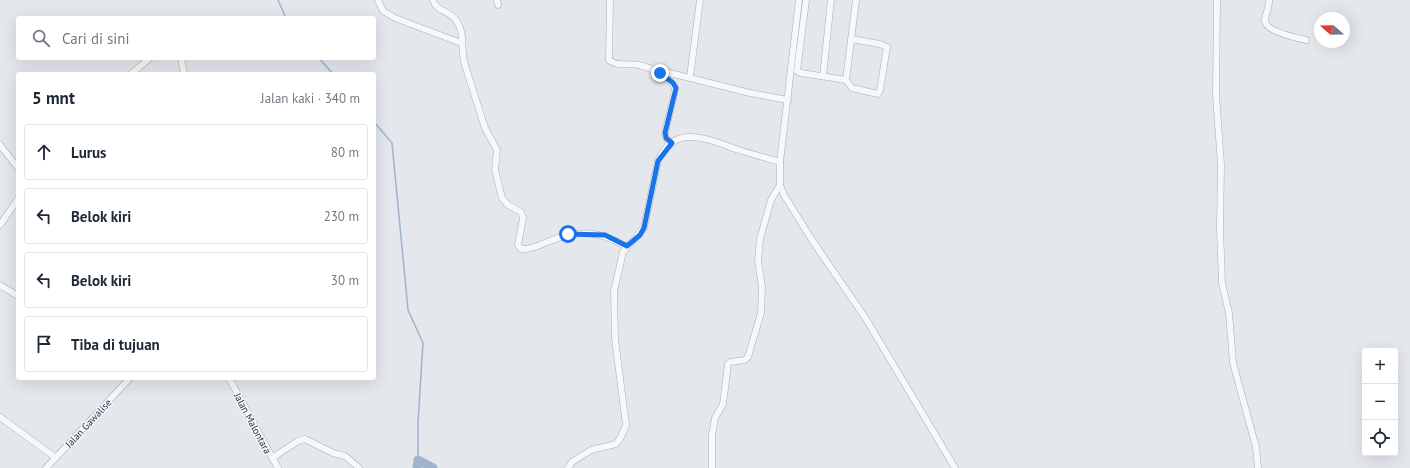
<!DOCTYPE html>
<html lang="id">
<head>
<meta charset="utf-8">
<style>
  :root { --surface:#fff; --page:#f6f6f7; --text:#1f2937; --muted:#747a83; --line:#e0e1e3 }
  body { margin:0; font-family:"PT Sans",sans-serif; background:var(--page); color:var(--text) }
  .controls { position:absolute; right:12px; bottom:12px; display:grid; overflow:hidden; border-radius:4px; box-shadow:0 4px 16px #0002 }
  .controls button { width:36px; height:36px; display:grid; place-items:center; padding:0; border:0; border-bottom:1px solid var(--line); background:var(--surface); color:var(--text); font:20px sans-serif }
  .compass { position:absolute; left:1314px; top:12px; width:36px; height:36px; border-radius:50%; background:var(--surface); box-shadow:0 4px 16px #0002; rotate:290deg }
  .stop { position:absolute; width:12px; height:12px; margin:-9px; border:3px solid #1a73e8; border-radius:50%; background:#fff }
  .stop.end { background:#1a73e8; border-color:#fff; box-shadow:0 1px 4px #0008 }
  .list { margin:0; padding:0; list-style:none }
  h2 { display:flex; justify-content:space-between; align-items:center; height:52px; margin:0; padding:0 16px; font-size:17px }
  h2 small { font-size:13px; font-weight:400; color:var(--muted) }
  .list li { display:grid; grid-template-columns:26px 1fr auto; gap:12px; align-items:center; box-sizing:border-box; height:56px; margin:0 8px 8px; padding:0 8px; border:1px solid var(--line); border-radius:4px }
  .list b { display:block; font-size:15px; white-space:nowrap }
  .list em { font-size:13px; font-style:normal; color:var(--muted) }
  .icon { flex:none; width:22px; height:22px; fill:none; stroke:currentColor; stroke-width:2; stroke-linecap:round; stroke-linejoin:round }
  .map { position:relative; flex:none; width:1410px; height:468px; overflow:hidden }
  .search { position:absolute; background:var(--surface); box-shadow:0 4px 16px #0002; left:16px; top:16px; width:360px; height:44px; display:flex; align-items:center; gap:10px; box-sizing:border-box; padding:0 14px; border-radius:4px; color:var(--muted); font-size:15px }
  .panel { position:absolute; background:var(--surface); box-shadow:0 4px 16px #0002; left:16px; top:72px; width:360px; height:308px; border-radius:4px }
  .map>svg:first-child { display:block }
</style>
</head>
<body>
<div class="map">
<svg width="1410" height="468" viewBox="0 0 1410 468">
  <rect width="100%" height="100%" fill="#e4e7ec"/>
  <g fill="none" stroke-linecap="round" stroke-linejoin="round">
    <g stroke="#9fb4cc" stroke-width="1.5">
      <polyline points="278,0 286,18"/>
      <polyline points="319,58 333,74"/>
      <polyline points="374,122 392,143 408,310 423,343 418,422 418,460"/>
    </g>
    <polyline stroke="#9fb4cc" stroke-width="9" points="417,468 418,460 433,468"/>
    <defs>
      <g id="minor">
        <polyline points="378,0 383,11 395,18 461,43"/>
        <path d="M433,0C436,12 449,10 456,20C466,34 460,49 465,65L485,128L497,150L495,170L502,198L508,205L521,212L523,218L518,245L521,249C532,250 541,244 550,241C579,229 601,231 627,247"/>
        <polyline points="497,0 498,5"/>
        <path d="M610,0L609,60C616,67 631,63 639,65C652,68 669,76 675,88C675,97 664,131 665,136C666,139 669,141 672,143"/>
        <polyline points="799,0 780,162 780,185 784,195 812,240 866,319 955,468"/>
        <polyline points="806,0 797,71 801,73 846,80"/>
        <polyline points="1217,0 1216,95 1221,165 1220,229 1222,283 1229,313 1233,363 1256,447 1258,468"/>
        <path d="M1269,0C1270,7 1264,16 1265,22C1268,32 1297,38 1306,40"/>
        <polyline points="851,39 880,44 887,47 880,90 878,94 852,88 846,80 856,0"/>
        <polyline points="181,58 184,74"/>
        <polyline points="660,73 670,73 750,93 788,100"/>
        <polyline points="131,74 150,58"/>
        <polyline points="823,76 831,0"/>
        <polyline points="690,77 700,0"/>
        <polyline points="0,145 18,168"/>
        <polyline points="0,225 18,199"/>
        <polyline points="0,285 18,296"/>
        <polyline points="229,378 278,468"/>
        <polyline points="0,417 56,458"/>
        <polyline points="272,458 298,441 305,439 333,453 345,456 359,468"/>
        <polyline points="46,468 130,378"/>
        <path d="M568,468L572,462L591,450L616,444L621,437L626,425L615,339L614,291L623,252L644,228L658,161C675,122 709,140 739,150C752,154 766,158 780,162"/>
        <polyline points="712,468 712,435 715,418 723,404 728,364 730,362 745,360 748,357 761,313 762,287 758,261 760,239 771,200 780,185"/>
      </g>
    </defs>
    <use href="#minor" stroke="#a9aeb7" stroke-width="7"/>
    <use href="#minor" stroke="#f7f8fa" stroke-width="6"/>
  </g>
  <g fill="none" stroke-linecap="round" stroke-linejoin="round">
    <polyline stroke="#1a73e8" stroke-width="5" points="568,234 605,235 627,246 640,235 644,228 658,161 672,143 666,138 665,133 676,88 673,83 660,73"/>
  </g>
  <g text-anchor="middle" stroke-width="3" stroke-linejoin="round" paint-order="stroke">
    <g font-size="10" fill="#2b3445" stroke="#f4f6f9">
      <text transform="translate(88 423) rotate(-47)" y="4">Jalan Gawalise</text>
      <text transform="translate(253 423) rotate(62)" y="4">Jalan Malontara</text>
    </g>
  </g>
</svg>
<div class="controls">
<button>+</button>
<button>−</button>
<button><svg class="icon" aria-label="locate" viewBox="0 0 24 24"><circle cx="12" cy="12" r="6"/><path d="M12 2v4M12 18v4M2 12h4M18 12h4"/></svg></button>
</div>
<svg class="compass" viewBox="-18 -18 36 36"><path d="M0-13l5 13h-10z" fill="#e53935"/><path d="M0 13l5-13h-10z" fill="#747a83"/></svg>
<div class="stop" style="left:568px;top:234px"></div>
<div class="stop end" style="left:660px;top:73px"></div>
<div class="search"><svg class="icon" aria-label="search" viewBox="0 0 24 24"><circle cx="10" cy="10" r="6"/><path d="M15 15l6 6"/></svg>Cari di sini</div>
<section class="panel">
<h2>5 mnt<small>Jalan kaki · 340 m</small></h2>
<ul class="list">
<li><svg class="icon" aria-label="ahead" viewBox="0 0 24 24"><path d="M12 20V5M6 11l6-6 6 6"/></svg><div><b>Lurus</b></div><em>80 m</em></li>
<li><svg class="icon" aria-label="left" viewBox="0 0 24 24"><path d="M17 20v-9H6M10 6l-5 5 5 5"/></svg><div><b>Belok kiri</b></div><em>230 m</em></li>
<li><svg class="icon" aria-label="left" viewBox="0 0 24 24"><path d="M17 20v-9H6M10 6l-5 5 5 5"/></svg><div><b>Belok kiri</b></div><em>30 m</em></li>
<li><svg class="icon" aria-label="arrive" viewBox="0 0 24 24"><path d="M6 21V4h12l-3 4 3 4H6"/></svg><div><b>Tiba di tujuan</b></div></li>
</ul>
</section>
</div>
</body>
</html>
